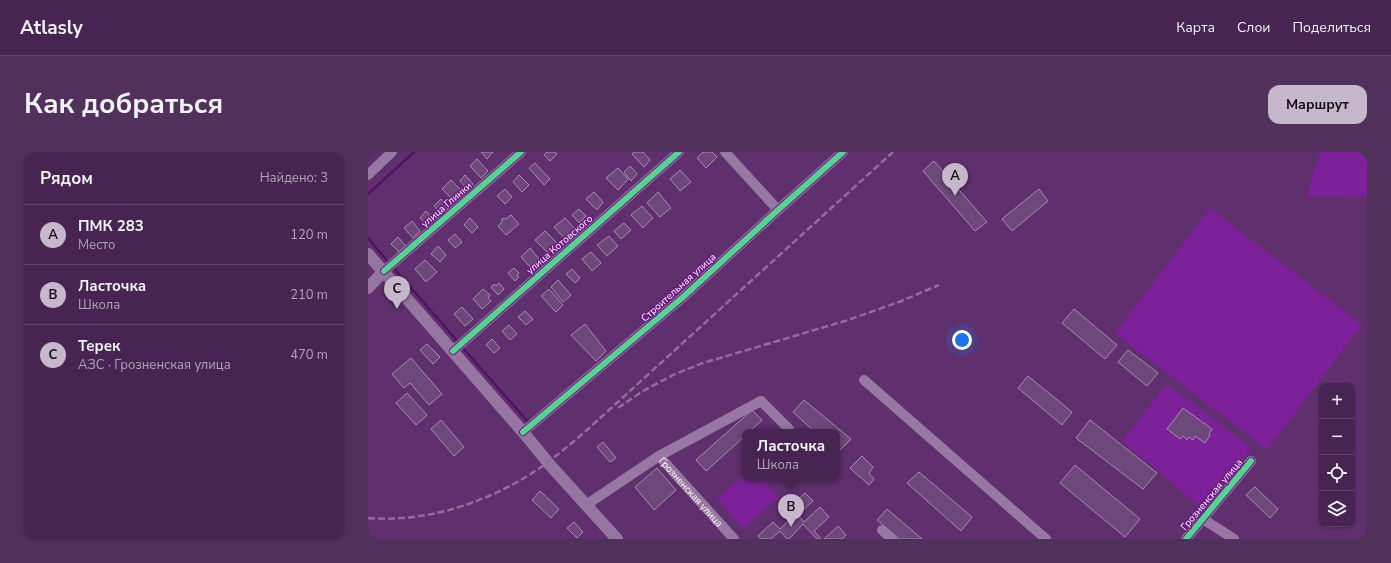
<!DOCTYPE html>
<html lang="ru">
<head>
<meta charset="utf-8">
<style>
  :root { --surface:#472452; --page:#51305c; --text:#f1f3f6; --muted:#b0a4b8; --line:#5f4169; --accent:#c7b7cc }
  body { margin:0; font-family:"Nunito Sans",sans-serif; background:var(--page); color:var(--text) }
  .controls { position:absolute; right:12px; bottom:12px; display:grid; overflow:hidden; border-radius:8px; box-shadow:0 1px 3px #0004 }
  .controls button { width:36px; height:36px; display:grid; place-items:center; padding:0; border:0; border-bottom:1px solid var(--line); background:var(--surface); color:var(--text); font:20px sans-serif }
  .you { position:absolute; left:594px; top:188px; width:14px; height:14px; margin:-10px; border:3px solid #fff; border-radius:50%; background:#1a73e8; box-shadow:0 0 0 6px #1a73e833 }
  .badge { display:grid; place-items:center; width:26px; height:26px; border-radius:50%; background:var(--accent); color:#111; font-size:13px; font-weight:700 }
  .pin { position:absolute; translate:-50% -33px; filter:drop-shadow(0 1px 2px #0008) }
  .pin::after { content:''; position:absolute; top:21px; width:14px; height:12px; background:inherit; clip-path:polygon(0 0,100% 0,50% 100%) }
  .popup { position:absolute; left:374px; top:277px; width:98px; height:52px; box-sizing:border-box; display:grid; place-content:center; border-radius:8px; background:var(--surface); filter:drop-shadow(0 1px 3px #0005); font-size:13px; white-space:nowrap; color:var(--muted) }
  .popup b { font-size:15px; color:var(--text) }
  .popup::after { content:''; position:absolute; left:50%; top:100%; margin-left:-8px; border:8px solid transparent; border-top-color:var(--surface) }
  .list { margin:0; padding:0; list-style:none }
  h2 { display:flex; justify-content:space-between; align-items:center; height:52px; margin:0; padding:0 16px; font-size:17px }
  h2 small { font-size:13px; font-weight:400; color:var(--muted) }
  .list li { display:grid; grid-template-columns:26px 1fr auto; gap:12px; align-items:center; box-sizing:border-box; height:60px; padding:0 16px; border-top:1px solid var(--line) }
  .list b { display:block; font-size:15px; white-space:nowrap }
  .list p { margin:0; font-size:13px; white-space:nowrap; color:var(--muted) }
  .list em { font-size:13px; font-style:normal; color:var(--muted) }
  .icon { flex:none; width:22px; height:22px; fill:none; stroke:currentColor; stroke-width:2; stroke-linecap:round; stroke-linejoin:round }
  .map { position:relative; flex:none; width:999px; height:387px; overflow:hidden; border-radius:12px }
  header { display:flex; align-items:center; gap:24px; box-sizing:border-box; height:56px; padding:0 20px; background:var(--surface); border-bottom:1px solid var(--line) }
  header strong { font-size:19px }
  nav { display:flex; gap:22px; margin-inline-start:auto; font-size:14px }
  .intro { display:flex; align-items:center; justify-content:space-between; box-sizing:border-box; height:96px; padding:0 24px }
  h1 { margin:0; font-size:28px }
  .button { padding:10px 18px; border-radius:12px; background:var(--accent); color:#111; font-size:14px; font-weight:700 }
  main { display:flex; gap:24px; padding:0 24px }
  aside { flex:1; background:var(--surface); border-radius:12px; box-shadow:0 1px 3px #0004 }
  .map>svg:first-child { display:block }
</style>
</head>
<body>
<header>
<strong>Atlasly</strong>
<nav><a>Карта</a><a>Слои</a><a>Поделиться</a></nav>
</header>
<div class="intro"><h1>Как добраться</h1><a class="button">Маршрут</a></div>
<main>
<aside>
<h2>Рядом<small>Найдено: 3</small></h2>
<ul class="list">
<li><span class="badge">A</span><div><b>ПМК 283</b><p>Место</p></div><em>120 m</em></li>
<li><span class="badge">B</span><div><b>Ласточка</b><p>Школа</p></div><em>210 m</em></li>
<li><span class="badge">C</span><div><b>Терек</b><p>АЗС · Грозненская улица</p></div><em>470 m</em></li>
</ul>
</aside>
<div class="map">
<svg width="999" height="387" viewBox="0 0 999 387">
  <rect width="100%" height="100%" fill="#5f306d"/>
  <g fill="#7c2199">
    <polygon points="952,0 999,0 999,45 939,44"/>
    <polygon points="842,56 994,173 899,298 747,181"/>
    <polygon points="799,232 884,296 833,355 754,289"/>
    <polygon points="377,322 377,326 394,326 411,345 375,377 349,347"/>
  </g>
  <g fill="none" stroke-linecap="round" stroke-linejoin="round">
    <g stroke="#521264" stroke-width="2.5">
      <polyline points="0,42 46,0"/>
      <polyline points="0,86 21,111"/>
      <polyline points="25,115 91,191"/>
      <polyline points="94,195 161,271"/>
    </g>
  </g>
  <g fill="#6f487b" stroke="#a88ab1">
    <polygon points="113,0 125,0 119,7"/>
    <polygon points="179,0 187,0 189,2 182,9 176,3"/>
    <polygon points="266,0 275,0 282,8 276,15 264,2"/>
    <polygon points="335,0 344,0 349,5 338,16 329,6"/>
    <polygon points="109,7 120,19 113,26 102,14"/>
    <polygon points="566,9 619,70 607,79 555,19"/>
    <polygon points="167,11 182,27 176,33 161,16"/>
    <polygon points="262,14 269,22 263,29 256,20"/>
    <polygon points="250,16 260,27 250,38 238,26"/>
    <polygon points="312,18 323,30 312,39 302,27"/>
    <polygon points="97,23 105,32 99,37 92,29"/>
    <polygon points="151,23 161,33 154,40 145,30"/>
    <polygon points="83,28 96,41 87,50 74,37"/>
    <polygon points="137,37 144,45 137,52 129,44"/>
    <polygon points="671,37 680,49 644,79 634,67"/>
    <polygon points="226,40 235,50 229,58 218,47"/>
    <polygon points="290,40 303,56 292,65 279,51"/>
    <polygon points="73,47 80,56 73,62 66,54"/>
    <polygon points="274,54 285,66 275,76 263,63"/>
    <polygon points="211,57 218,64 211,71 204,63"/>
    <polygon points="58,59 66,68 60,74 52,66"/>
    <polygon points="143,63 151,72 138,83 130,74 134,70 134,67 136,66 138,67"/>
    <polygon points="102,66 110,75 104,81 96,73"/>
    <polygon points="197,66 207,77 197,87 186,75"/>
    <polygon points="44,69 52,79 45,86 36,76"/>
    <polygon points="256,71 263,78 253,87 246,79"/>
    <polygon points="177,79 189,91 180,101 167,88"/>
    <polygon points="87,82 94,90 87,96 80,88"/>
    <polygon points="241,84 250,94 239,104 229,93"/>
    <polygon points="30,85 38,94 31,100 23,92"/>
    <polygon points="70,94 78,103 72,110 63,102"/>
    <polygon points="162,96 171,107 162,115 153,105"/>
    <polygon points="223,100 233,111 224,119 214,107"/>
    <polygon points="57,108 69,120 58,130 47,117"/>
    <polygon points="146,116 151,121 149,124 151,125 147,129 140,121"/>
    <polygon points="204,117 212,126 207,131 198,122"/>
    <polygon points="190,128 203,143 195,150 183,135"/>
    <polygon points="131,131 136,137 130,143 123,135 126,132 128,134"/>
    <polygon points="115,137 122,143 120,146 123,149 114,157 105,147"/>
    <polygon points="181,137 195,153 188,160 173,144"/>
    <polygon points="94,155 105,167 97,174 86,162"/>
    <polygon points="706,157 749,193 737,207 694,171"/>
    <polygon points="157,159 165,167 158,173 150,165"/>
    <polygon points="217,172 238,199 228,209 203,183"/>
    <polygon points="141,173 149,182 142,188 134,179"/>
    <polygon points="124,187 132,196 126,201 118,193"/>
    <polygon points="59,192 72,205 65,212 52,198"/>
    <polygon points="760,198 790,221 779,234 750,210"/>
    <polygon points="43,206 74,242 61,253 42,231 36,236 24,222"/>
    <polygon points="660,224 704,260 694,273 650,236"/>
    <polygon points="39,241 59,263 48,273 28,251"/>
    <polygon points="436,248 483,287 470,300 469,299 469,280 447,280 425,260"/>
    <polygon points="815,256 844,277 841,282 842,283 837,291 827,284 825,288 821,285 819,288 815,284 812,287 799,277"/>
    <polygon points="384,258 394,268 381,280 377,280 377,284 338,319 328,308"/>
    <polygon points="73,268 96,295 86,304 63,277"/>
    <polygon points="722,268 789,321 775,337 708,286"/>
    <polygon points="235,290 248,306 242,310 229,295"/>
    <polygon points="494,304 505,315 501,321 506,327 501,333 482,316"/>
    <polygon points="707,313 772,367 757,385 692,331"/>
    <polygon points="289,316 308,338 286,358 267,335"/>
    <polygon points="551,320 604,365 593,379 539,331"/>
    <polygon points="887,335 910,357 902,366 878,343"/>
    <polygon points="172,339 191,357 183,366 164,348"/>
    <polygon points="437,341 445,349 430,363 436,370 452,355 461,365 446,379 453,387 449,387 435,372 421,387 419,387 412,379 403,387 393,387 390,384 405,370 412,377 426,363 420,356"/>
    <polygon points="519,357 554,387 531,387 509,368"/>
    <polygon points="206,370 215,380 209,386 199,376"/>
    <polygon points="470,374 478,383 474,387 456,387"/>
  </g>
  <g fill="none" stroke-linecap="round" stroke-linejoin="round">
    <g stroke="#9877a3" stroke-width="10">
      <polyline points="357,0 410,58"/>
      <polyline points="0,23 24,0"/>
      <polyline points="16,119 153,0"/>
      <polyline points="85,199 311,0"/>
      <polyline points="496,228 678,387"/>
      <polyline points="155,280 314,146 410,58 475,0"/>
      <polyline points="291,304 393,249 421,277"/>
      <path id="s1" d="M218,353L291,304L366,387"/>
      <polyline points="835,367 866,387"/>
      <polyline points="514,378 524,387"/>
      <polyline points="818,387 883,309"/>
    </g>
    <g stroke="#9676a0" stroke-width="12">
      <polyline points="0,102 155,280 182,313 249,387"/>
      <polyline points="0,136 16,119"/>
    </g>
    <g stroke="#906d9a" stroke-width="2.5" stroke-dasharray="7 3" stroke-linecap="butt">
      <polyline points="250,256 275,239 307,222 335,211 477,169 531,150 571,133"/>
      <path d="M0,366C54,370 104,355 151,329C176,315 198,296 219,278L525,0"/>
    </g>
    <defs>
      <g id="cycleway">
        <polyline points="16,119 153,0"/>
        <polyline points="85,199 311,0"/>
        <polyline points="155,280 314,146 410,58 475,0"/>
        <polyline points="818,387 883,309"/>
      </g>
    </defs>
    <use href="#cycleway" stroke="#6d1786" stroke-width="8"/>
    <use href="#cycleway" stroke="#53d58f" stroke-width="6"/>
  </g>
  <g text-anchor="middle" stroke-width="3" stroke-linejoin="round" paint-order="stroke">
    <g font-size="10" fill="#fff" stroke="#6d1786">
      <text transform="translate(78 52) rotate(-41)" y="4">улица Глинки</text>
      <text transform="translate(191 92) rotate(-41)" y="4">улица Котовского</text>
      <text transform="translate(310 135) rotate(-42)" y="4">Строительная улица</text>
      <text dy="4" stroke="none"><textPath href="#s1" startOffset="136">Грозненская улица</textPath></text>
      <text transform="translate(843 342) rotate(-50)" y="4">Грозненская улица</text>
    </g>
  </g>
</svg>
<div class="controls">
<button>+</button>
<button>−</button>
<button><svg class="icon" aria-label="locate" viewBox="0 0 24 24"><circle cx="12" cy="12" r="6"/><path d="M12 2v4M12 18v4M2 12h4M18 12h4"/></svg></button>
<button><svg class="icon" aria-label="layers" viewBox="0 0 24 24"><path d="M12 4l9 5-9 5-9-5zM3 14l9 5 9-5"/></svg></button>
</div>
<div class="you"></div>
<div class="pin badge" style="left:587px;top:44px">A</div>
<div class="pin badge" style="left:423px;top:375px">B</div>
<div class="popup"><b>Ласточка</b>Школа</div>
<div class="pin badge" style="left:29px;top:157px">C</div>
</div>
</main>
</body>
</html>
